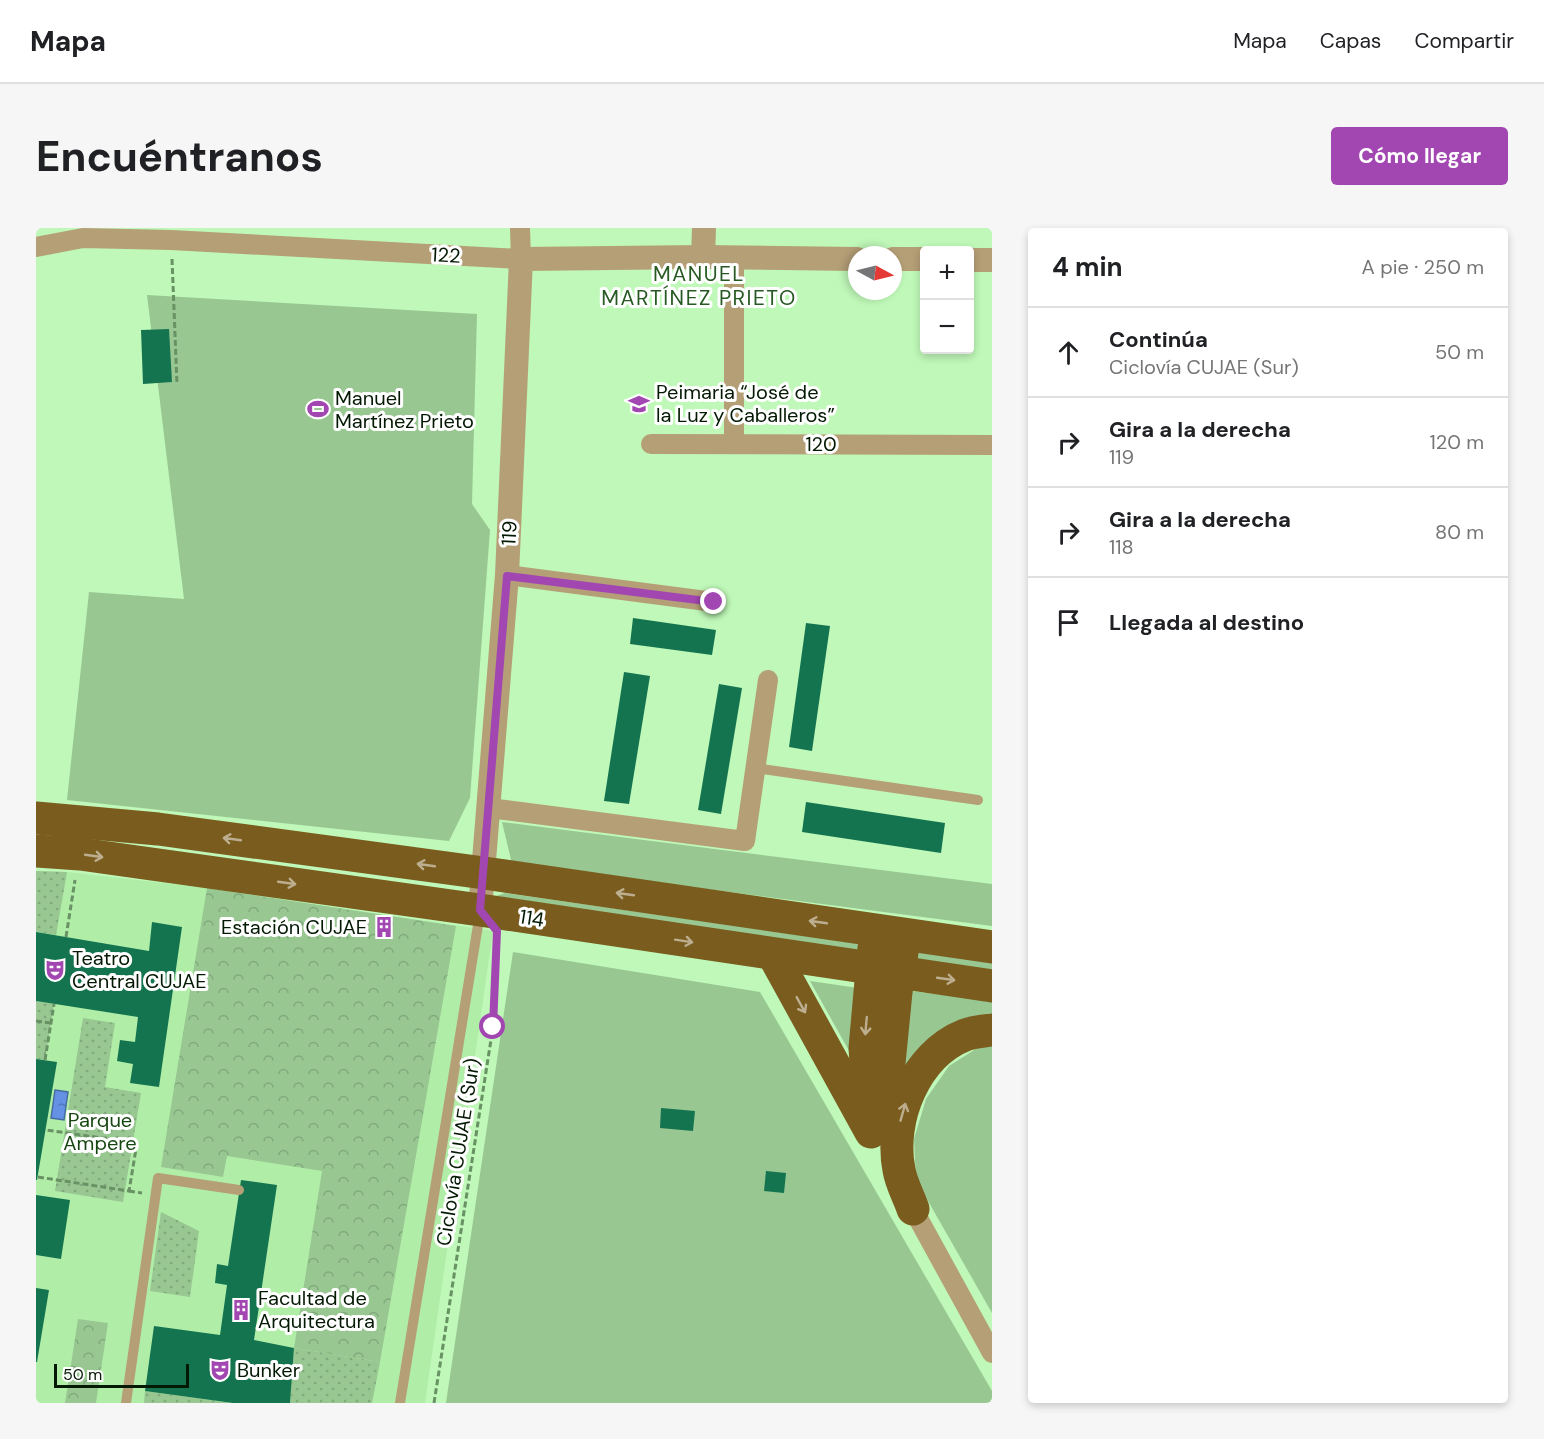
<!DOCTYPE html>
<html lang="es">
<head>
<meta charset="utf-8">
<style>
  :root { --surface:#fff; --page:#f6f6f6; --text:#202124; --muted:#757577; --line:#e0e0e0; --accent:#a247b1 }
  body { margin:0; font-family:"DM Sans",sans-serif; background:var(--page); color:var(--text) }
  .controls { position:absolute; right:18px; top:18px; display:grid; overflow:hidden; border-radius:6px; box-shadow:0 3px 9px #0003 }
  .controls button { width:54px; height:54px; display:grid; place-items:center; padding:0; border:0; border-bottom:2px solid var(--line); background:var(--surface); color:var(--text); font:30px sans-serif }
  .compass { position:absolute; left:812px; top:18px; width:54px; height:54px; border-radius:50%; background:var(--surface); box-shadow:0 3px 9px #0003; rotate:97deg }
  .scale { position:absolute; left:18px; bottom:15px; width:135px; box-sizing:border-box; padding-left:6px; border:3px solid #041903; border-top:0; font-size:16px; line-height:21px; white-space:nowrap; color:#041903; -webkit-text-stroke:4px #fff; paint-order:stroke }
  .stop { position:absolute; width:18px; height:18px; margin:-14px; border:4px solid #a247b1; border-radius:50%; background:#fff }
  .stop.end { background:#a247b1; border-color:#fff; box-shadow:0 2px 6px #0008 }
  .list { margin:0; padding:0; list-style:none }
  h2 { display:flex; justify-content:space-between; align-items:center; height:78px; margin:0; padding:0 24px; font-size:26px }
  h2 small { font-size:20px; font-weight:400; color:var(--muted) }
  .list li { display:grid; grid-template-columns:39px 1fr auto; gap:18px; align-items:center; box-sizing:border-box; height:90px; padding:0 24px; border-top:2px solid var(--line) }
  .list b { display:block; font-size:22px; white-space:nowrap }
  .list p { margin:0; font-size:20px; white-space:nowrap; color:var(--muted) }
  .list em { font-size:20px; font-style:normal; color:var(--muted) }
  .icon { flex:none; width:33px; height:33px; fill:none; stroke:currentColor; stroke-width:2; stroke-linecap:round; stroke-linejoin:round }
  .map { position:relative; flex:none; width:956px; height:1175px; overflow:hidden; border-radius:6px }
  header { display:flex; align-items:center; gap:36px; box-sizing:border-box; height:84px; padding:0 30px; background:var(--surface); border-bottom:2px solid var(--line) }
  header strong { font-size:28px }
  nav { display:flex; gap:33px; margin-inline-start:auto; font-size:21px }
  .intro { display:flex; align-items:center; justify-content:space-between; box-sizing:border-box; height:144px; padding:0 36px }
  h1 { margin:0; font-size:42px }
  .button { padding:15px 27px; border-radius:6px; background:var(--accent); color:#fff; font-size:21px; font-weight:700 }
  main { display:flex; gap:36px; padding:0 36px }
  aside { flex:1; background:var(--surface); border-radius:6px; box-shadow:0 3px 9px #0003 }
  .map>svg:first-child { display:block }
</style>
</head>
<body>
<header>
<strong>Mapa</strong>
<nav><a>Mapa</a><a>Capas</a><a>Compartir</a></nav>
</header>
<div class="intro"><h1>Encuéntranos</h1><a class="button">Cómo llegar</a></div>
<main>
<div class="map">
<svg width="956" height="1175" viewBox="0 0 956 1175">
  <defs>
    <pattern id="forest-crowns" width="20" height="18" patternUnits="userSpaceOnUse" patternTransform="scale(1.5)"><rect width="20" height="18" fill="#98c792"/><path d="M2 6a3 3 0 1 1 6 0M12 15a3 3 0 1 1 6 0" fill="none" stroke="#81aa7c"/></pattern>
    <pattern id="park-dots" width="8" height="8" patternUnits="userSpaceOnUse" patternTransform="scale(1.5)"><rect width="8" height="8" fill="#98c792"/><path d="M2 2h.1M6 6h.1" fill="none" stroke="#81aa7c" stroke-width="1.8" stroke-linecap="round"/></pattern>
    <pattern id="water-ripples" width="26" height="14" patternUnits="userSpaceOnUse" patternTransform="scale(1.5)"><rect width="26" height="14" fill="#6491e4"/><path d="M2 4q2-2 4 0t4 0M15 11q2-2 4 0t4 0" fill="none" stroke="#5076b7"/></pattern>
  </defs>
  <rect width="100%" height="100%" fill="#bff8b8"/>
  <polygon fill="#b0eea8" points="0,643 31,644 171,660 457,703 389,1175 0,1175"/>
  <g fill="#98c792">
    <polygon points="111,67 441,86 436,276 454,302 434,570 413,613 31,572 53,364 148,371"/>
    <polygon points="466,594 956,656 956,698 476,636"/>
    <polygon points="469,665 956,734 956,745 460,668"/>
    <polygon points="477,724 724,764 956,1163 956,1175 410,1175"/>
    <polygon points="774,753 822,760 817,830"/>
    <polygon points="875,763 956,773 956,791 864,851"/>
    <polygon points="956,815 956,1085 880,952 878,911 890,871 913,838 946,817"/>
  </g>
  <g fill="url(#forest-crowns)">
    <polygon points="171,660 420,698 344,1134 258,1120 286,943 191,928 187,949 125,939"/>
    <polygon points="42,1091 72,1095 60,1175 29,1175"/>
  </g>
  <g fill="url(#park-dots)">
    <polygon points="0,643 31,644 20,707 0,704"/>
    <polygon points="0,773 18,776 9,832 0,831"/>
    <polygon points="47,790 79,795 69,859 105,865 87,974 19,963"/>
    <polygon points="125,984 163,1003 154,1069 114,1063"/>
    <polygon points="258,1120 344,1134 336,1175 254,1175"/>
    <polygon points="109,1163 197,1175 108,1175"/>
  </g>
  <polygon fill="url(#water-ripples)" stroke="#476da0" stroke-width="1.5" points="19,862 32,864 28,892 15,890"/>
  <g fill="#147450">
    <polygon points="133,101 136,154 107,156 105,102"/>
    <polygon points="597,390 680,402 676,427 594,416"/>
    <polygon points="770,395 794,398 776,523 753,519"/>
    <polygon points="588,444 614,448 593,576 568,573"/>
    <polygon points="683,456 706,460 685,586 662,582"/>
    <polygon points="770,574 909,595 905,625 766,604"/>
    <polygon points="342,693 356,693 353,707 341,705"/>
    <polygon points="116,694 146,699 123,859 94,855 97,836 81,833 84,812 99,814 102,789 0,773 0,704 113,723"/>
    <polygon points="0,831 21,834 1,952 0,952"/>
    <polygon points="625,880 659,883 657,903 624,900"/>
    <polygon points="730,943 750,945 748,965 728,963"/>
    <polygon points="205,952 241,957 218,1112 258,1120 254,1175 197,1175 109,1163 118,1098 184,1107 191,1057 179,1055 181,1036 192,1038"/>
    <polygon points="0,967 34,972 25,1031 0,1027"/>
    <polygon points="0,1060 13,1062 1,1134 0,1134"/>
  </g>
  <g fill="none" stroke-linecap="round" stroke-linejoin="round">
    <g stroke="#689164" stroke-width="3" stroke-dasharray="6 3" stroke-linecap="butt">
      <polyline points="136,31 141,156"/>
      <polyline points="30,709 39,652"/>
      <polyline points="0,793 15,795"/>
      <polyline points="9,832 18,776"/>
      <polyline points="2,949 93,963 101,915 10,902"/>
      <polyline points="93,963 106,965"/>
      <polyline points="398,1175 457,799 461,711"/>
    </g>
    <g stroke="#b59f77" stroke-width="10">
      <polyline points="719,540 942,572"/>
      <polyline points="90,1175 122,950 203,962"/>
      <polyline points="364,1175 444,685"/>
    </g>
    <g stroke="#b59f77" stroke-width="20">
      <polyline points="0,19 47,10 135,12 485,31 484,0"/>
      <polyline points="615,216 956,217"/>
      <polyline points="698,216 698,30"/>
      <polyline points="471,347 678,374"/>
      <polyline points="453,580 709,613 732,452"/>
      <polyline points="872,972 956,1125"/>
    </g>
    <g stroke="#b59f77" stroke-width="24">
      <polyline points="667,29 668,0"/>
      <polyline points="857,31 888,31"/>
      <polyline points="933,32 956,32"/>
      <polyline points="444,682 471,347 485,31 667,29 821,31"/>
    </g>
    <g stroke="#795c1e" stroke-width="33">
      <polyline points="0,590 122,601 448,645 956,719"/>
      <polyline points="0,623 44,626 444,682 956,758"/>
      <polyline points="737,726 835,904"/>
      <polyline points="841,880 853,835 860,764 866,724"/>
      <polyline points="834,893 829,820 838,720"/>
      <path d="M877,981C873,969 865,955 863,942C853,891 879,827 929,807C937,804 948,803 956,802"/>
    </g>
  </g>
  <defs><path id="oneway-shaft" d="M-6 0H5M1.5-3L5.5 0L1.5 3" fill="none" stroke-width="1.6" stroke-linecap="round" stroke-linejoin="round" transform="scale(1.5)"/></defs>
  <g stroke="#bcae8e">
    <use href="#oneway-shaft" transform="translate(196 611) rotate(-172)"/>
    <use href="#oneway-shaft" transform="translate(58 628) rotate(8)"/>
    <use href="#oneway-shaft" transform="translate(390 637) rotate(-172)"/>
    <use href="#oneway-shaft" transform="translate(251 655) rotate(8)"/>
    <use href="#oneway-shaft" transform="translate(589 666) rotate(-172)"/>
    <use href="#oneway-shaft" transform="translate(782 694) rotate(-172)"/>
    <use href="#oneway-shaft" transform="translate(648 713) rotate(9)"/>
    <use href="#oneway-shaft" transform="translate(910 751) rotate(8)"/>
    <use href="#oneway-shaft" transform="translate(765 777) rotate(61)"/>
    <use href="#oneway-shaft" transform="translate(830 798) rotate(95)"/>
    <use href="#oneway-shaft" transform="translate(867 884) rotate(-74)"/>
  </g>
  <g fill="none" stroke-linecap="round" stroke-linejoin="round">
    <polyline stroke="#a247b1" stroke-width="8" points="457,799 461,703 444,682 471,348 678,374"/>
  </g>
  <defs>
    <symbol id="school-bare" viewBox="-9 -9 18 18"><path d="M0-5L7-2L0 1L-7-2ZM-4 1L0 2.5L4 1V4Q0 6-4 4Z" fill="#a247b1" stroke="#fff" stroke-width="2.5" paint-order="stroke"/></symbol>
    <symbol id="stadium-bare" viewBox="-9 -9 18 18"><path d="M0-5a6.5 5 0 1 0 0 10a6.5 5 0 1 0 0-10ZM-3.5-1.8h7v3.6h-7Z" fill="#a247b1" stroke="#fff" stroke-width="2.5" paint-order="stroke"/></symbol>
    <symbol id="building-bare" viewBox="-9 -9 18 18"><path d="M-4-6H4V6H1V3H-1V6H-4ZM-2.5-4.3h1.7v1.8h-1.7ZM.8-4.3h1.7v1.8H.8ZM-2.5-1h1.7V.8h-1.7ZM.8-1h1.7V.8H.8Z" fill="#a247b1" stroke="#fff" stroke-width="2.5" paint-order="stroke"/></symbol>
    <symbol id="theatre-bare" viewBox="-9 -9 18 18"><path d="M-5-5.5Q0-4 5-5.5V0Q5 5 0 6Q-5 5-5 0ZM-3.3-2.5H-1v1.5H-3.3ZM1-2.5H3.3v1.5H1ZM-2.8 1Q0 5.5 2.8 1Z" fill="#a247b1" stroke="#fff" stroke-width="2.5" paint-order="stroke"/></symbol>
  </defs>
  <g fill-rule="evenodd">
    <use href="#school-bare" x="588" y="161" width="30" height="30"/>
    <use href="#stadium-bare" x="267" y="166" width="30" height="30"/>
    <use href="#building-bare" x="333" y="684" width="30" height="30"/>
    <use href="#theatre-bare" x="4" y="727" width="30" height="30"/>
    <use href="#building-bare" x="190" y="1067" width="30" height="30"/>
    <use href="#theatre-bare" x="169" y="1127" width="30" height="30"/>
  </g>
  <g text-anchor="middle" stroke-width="6" stroke-linejoin="round" paint-order="stroke">
    <g font-size="20" fill="#041903" stroke="#fff">
      <text transform="translate(410 27) rotate(3)" y="7">122</text>
      <text x="785" y="223">120</text>
      <text transform="translate(473 305) rotate(-87)" y="7">119</text>
      <text transform="translate(496 690) rotate(9)" y="7">114</text>
      <text transform="translate(422 924) rotate(-81)" y="7">Ciclovía CUJAE (Sur)</text>
    </g>
    <g font-size="20" fill="#041903" stroke="#fff" text-anchor="start">
      <text x="620" y="171">Peimaria “José de<tspan x="620" dy="23">la Luz y Caballeros”</tspan></text>
      <text x="299" y="177">Manuel<tspan x="299" dy="23">Martínez Prieto</tspan></text>
      <text x="331" y="706" text-anchor="end">Estación CUJAE</text>
      <text x="36" y="737">Teatro<tspan x="36" dy="23">Central CUJAE</tspan></text>
      <text x="222" y="1077">Facultad de<tspan x="222" dy="23">Arquitectura</tspan></text>
      <text x="201" y="1149">Bunker</text>
    </g>
    <g font-size="20" fill="#164711" stroke="#fff">
      <text x="64" y="899">Parque<tspan x="64" dy="23">Ampere</tspan></text>
    </g>
    <g font-size="21" letter-spacing="1.5" fill="#275a22" stroke="#fff">
      <text x="663" y="53">MANUEL<tspan x="663" dy="24">MARTÍNEZ PRIETO</tspan></text>
    </g>
  </g>
</svg>
<div class="controls">
<button>+</button>
<button>−</button>
</div>
<svg class="compass" viewBox="-18 -18 36 36"><path d="M0-13l5 13h-10z" fill="#e53935"/><path d="M0 13l5-13h-10z" fill="#757577"/></svg>
<div class="scale">50 m</div>
<div class="stop" style="left:457px;top:799px"></div>
<div class="stop end" style="left:678px;top:374px"></div>
</div>
<aside>
<h2>4 min<small>A pie · 250 m</small></h2>
<ul class="list">
<li><svg class="icon" aria-label="ahead" viewBox="0 0 24 24"><path d="M12 20V5M6 11l6-6 6 6"/></svg><div><b>Continúa</b><p>Ciclovía CUJAE (Sur)</p></div><em>50 m</em></li>
<li><svg class="icon" aria-label="right" viewBox="0 0 24 24"><path d="M7 20v-9h11M14 6l5 5-5 5"/></svg><div><b>Gira a la derecha</b><p>119</p></div><em>120 m</em></li>
<li><svg class="icon" aria-label="right" viewBox="0 0 24 24"><path d="M7 20v-9h11M14 6l5 5-5 5"/></svg><div><b>Gira a la derecha</b><p>118</p></div><em>80 m</em></li>
<li><svg class="icon" aria-label="arrive" viewBox="0 0 24 24"><path d="M6 21V4h12l-3 4 3 4H6"/></svg><div><b>Llegada al destino</b></div></li>
</ul>
</aside>
</main>
</body>
</html>
